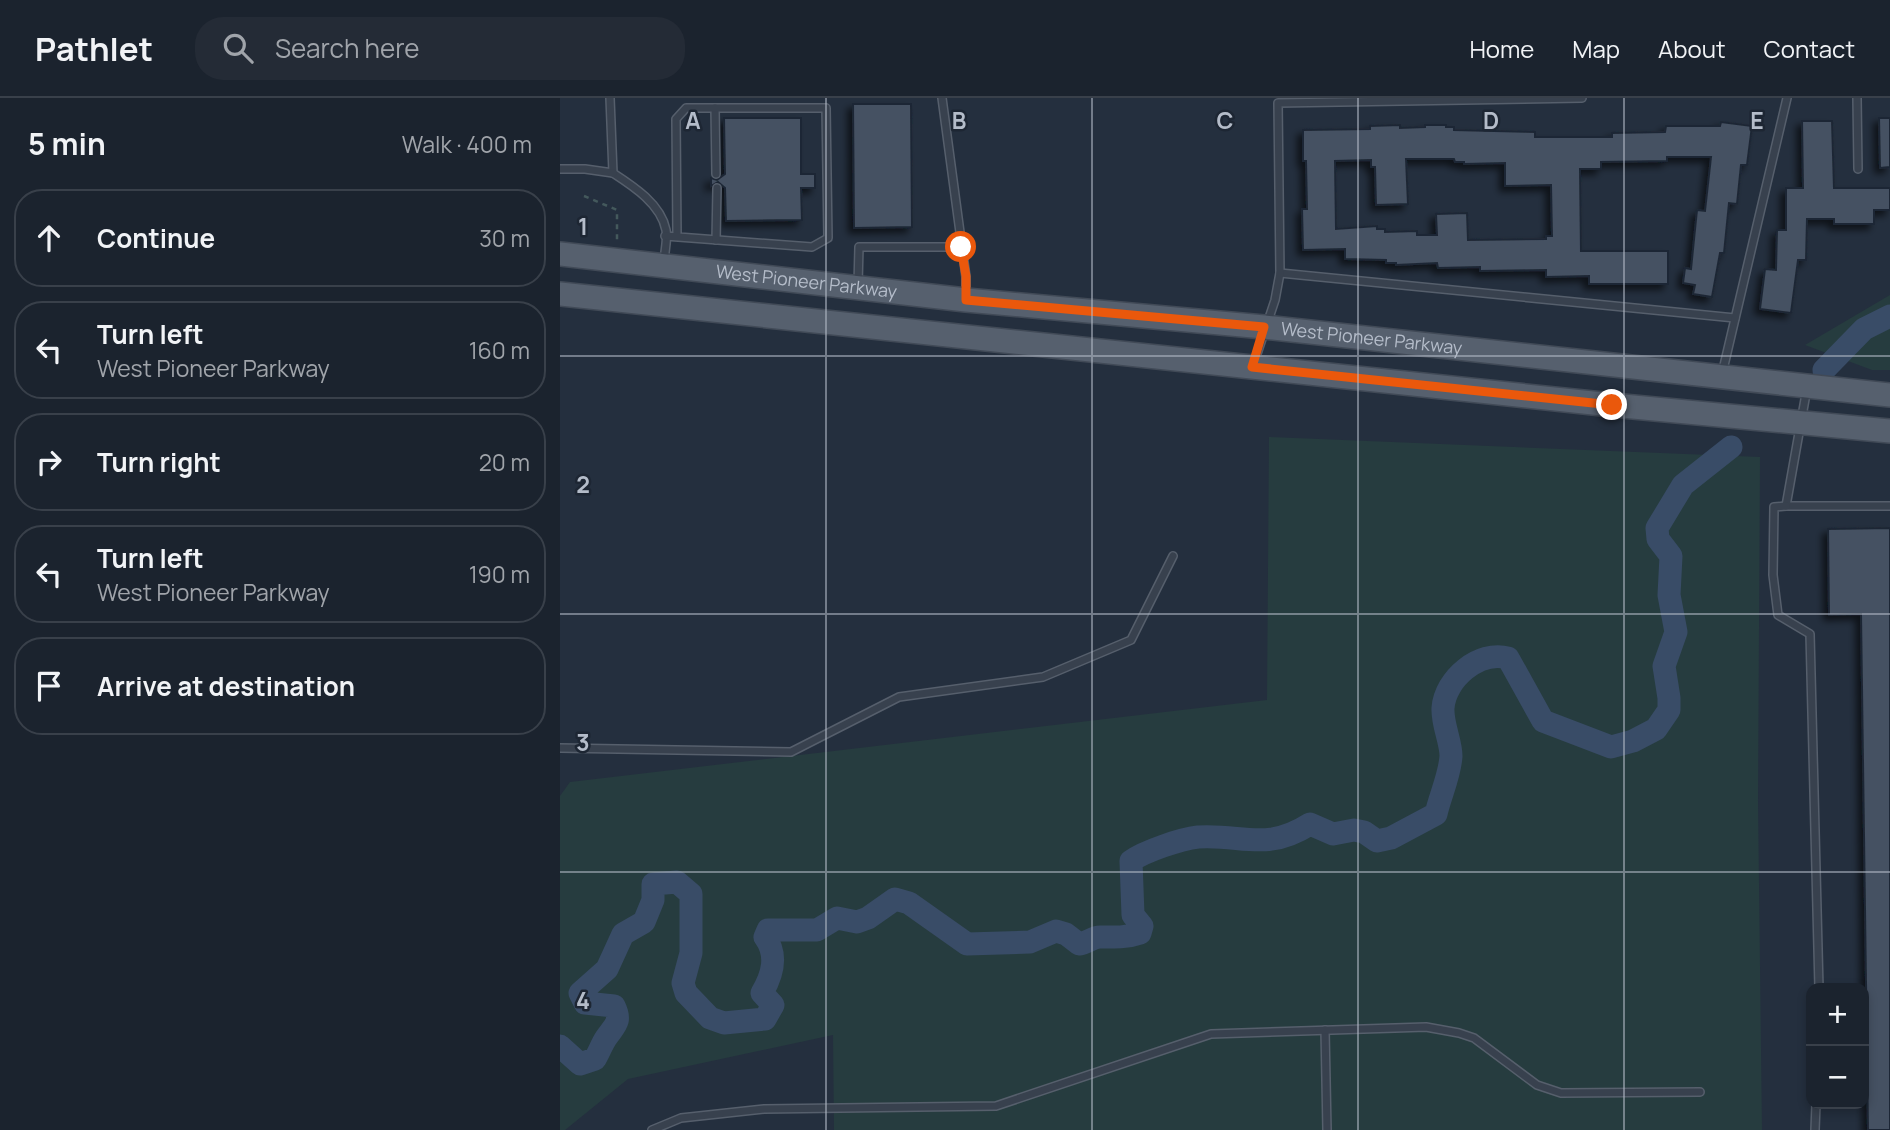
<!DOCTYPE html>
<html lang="en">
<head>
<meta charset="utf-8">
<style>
  :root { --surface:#1b232e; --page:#242b36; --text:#f1f3f6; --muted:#a0a4aa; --line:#39404a }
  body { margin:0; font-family:Manrope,sans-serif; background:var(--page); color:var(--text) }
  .controls { position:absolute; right:21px; bottom:21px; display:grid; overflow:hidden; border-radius:14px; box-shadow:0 4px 10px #0003 }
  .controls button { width:63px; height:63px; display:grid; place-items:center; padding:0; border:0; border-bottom:2px solid var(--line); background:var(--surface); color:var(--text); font:35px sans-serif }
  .stop { position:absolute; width:21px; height:21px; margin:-16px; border:5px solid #ea580c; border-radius:50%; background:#fff }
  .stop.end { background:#ea580c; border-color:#fff; box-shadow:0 2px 7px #0008 }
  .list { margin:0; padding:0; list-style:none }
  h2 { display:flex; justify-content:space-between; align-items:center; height:91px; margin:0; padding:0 28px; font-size:30px }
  h2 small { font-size:23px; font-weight:400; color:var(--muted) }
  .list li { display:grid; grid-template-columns:46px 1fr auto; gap:21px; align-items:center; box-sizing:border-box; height:98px; margin:0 14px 14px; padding:0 14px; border:2px solid var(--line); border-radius:28px }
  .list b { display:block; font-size:26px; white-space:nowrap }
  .list p { margin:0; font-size:23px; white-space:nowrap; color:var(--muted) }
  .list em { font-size:23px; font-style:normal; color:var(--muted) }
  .icon { flex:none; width:38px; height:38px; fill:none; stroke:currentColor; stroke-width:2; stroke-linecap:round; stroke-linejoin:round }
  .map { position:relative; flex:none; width:1330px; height:1032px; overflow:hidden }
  header { display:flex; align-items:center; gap:42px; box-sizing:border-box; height:98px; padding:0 35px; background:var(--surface); border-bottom:2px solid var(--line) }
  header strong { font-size:33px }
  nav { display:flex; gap:38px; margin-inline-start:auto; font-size:24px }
  .search { width:490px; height:63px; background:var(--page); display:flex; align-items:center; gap:18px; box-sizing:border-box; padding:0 24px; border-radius:28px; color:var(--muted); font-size:26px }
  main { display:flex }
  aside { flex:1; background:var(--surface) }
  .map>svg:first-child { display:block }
</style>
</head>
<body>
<header>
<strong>Pathlet</strong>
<div class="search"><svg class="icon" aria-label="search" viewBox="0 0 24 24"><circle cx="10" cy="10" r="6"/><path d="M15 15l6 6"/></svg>Search here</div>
<nav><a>Home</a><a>Map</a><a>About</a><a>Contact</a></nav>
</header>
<main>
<aside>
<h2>5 min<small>Walk · 400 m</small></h2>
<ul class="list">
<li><svg class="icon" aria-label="ahead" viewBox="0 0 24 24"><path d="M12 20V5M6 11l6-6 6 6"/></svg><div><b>Continue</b></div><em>30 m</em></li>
<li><svg class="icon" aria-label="left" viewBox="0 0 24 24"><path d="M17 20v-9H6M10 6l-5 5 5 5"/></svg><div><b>Turn left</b><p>West Pioneer Parkway</p></div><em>160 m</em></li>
<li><svg class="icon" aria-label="right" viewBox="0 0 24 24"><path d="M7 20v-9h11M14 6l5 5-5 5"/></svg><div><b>Turn right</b></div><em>20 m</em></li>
<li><svg class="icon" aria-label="left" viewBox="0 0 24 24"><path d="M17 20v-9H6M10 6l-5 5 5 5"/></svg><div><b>Turn left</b><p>West Pioneer Parkway</p></div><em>190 m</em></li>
<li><svg class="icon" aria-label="arrive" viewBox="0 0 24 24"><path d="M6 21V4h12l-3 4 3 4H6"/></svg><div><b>Arrive at destination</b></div></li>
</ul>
</aside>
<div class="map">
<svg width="1330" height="1032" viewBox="0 0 1330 1032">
  <defs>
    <filter id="shadow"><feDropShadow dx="-5" dy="5" stdDeviation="3.5" flood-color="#0009"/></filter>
  </defs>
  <rect width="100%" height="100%" fill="#242f3e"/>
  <g fill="#263c3f">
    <polygon points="1330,197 1330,272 1312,272 1245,247"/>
    <polygon points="709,339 1200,359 1198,703 1202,1032 274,1032 273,937 68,981 5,1032 0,1032 0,698 10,684 707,602"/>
  </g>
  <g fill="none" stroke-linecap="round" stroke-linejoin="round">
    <g stroke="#394c67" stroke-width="23">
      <polyline points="1264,272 1304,231 1330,218"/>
      <path d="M0,948L20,966L35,961C39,954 42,946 46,940C55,927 62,924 54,908L25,905L20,895L47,871L63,836L84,824L93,802V786L117,784L131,796V855L123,885L126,895L150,920L164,925L205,921L213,907L202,895C213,876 218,857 205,839L208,832H257L277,820L297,824L308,820L335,801L349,805L407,846L470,844L496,833L506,836L519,846C527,845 533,839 540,839C555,839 565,840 580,835L582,828L573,817L571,763C585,753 621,741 638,739C683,736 706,754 750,726L773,736L794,732L804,734L817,743L831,740L876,716C880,698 890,677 891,658C891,643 882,626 883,610C885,581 919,552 948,560L983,623L1051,649L1073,643L1096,631L1109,612V600L1104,568L1116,534L1109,497L1111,458L1098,441L1097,430L1123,387L1171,349"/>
    </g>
  </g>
  <g fill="#455162" stroke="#1f2835" stroke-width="2" fill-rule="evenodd" filter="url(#shadow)">
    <polygon points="293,6 351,6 352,129 294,130"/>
    <polygon points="164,20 241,20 241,76 255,76 255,90 241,90 242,122 166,123 165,90 158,84 151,88 151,80 157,82 165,76"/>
    <polygon points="1319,20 1330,20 1330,69 1320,70"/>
    <polygon points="1242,23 1272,23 1274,90 1330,90 1330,112 1314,112 1314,126 1274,126 1274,121 1247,121 1246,162 1238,162 1231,215 1200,211 1205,171 1216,172 1217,132 1226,132 1226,90 1243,90"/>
    <path d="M1161,24L1192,28L1187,67H1181L1177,106L1169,105L1164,155H1160L1152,199L1133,196L1135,187L1123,185L1125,170L1131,171L1137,112L1145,113L1151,59H1107V63L1041,64V71H1020L1021,153H1108V186H1029V178L986,179V172L920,173V169L878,170L877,165L836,167V165H826V162L785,161V151L743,152L742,111H747L746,63H743V32L810,31V28L840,27V30L865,29V27H886V29H894V32L975,34V39H1052V35L1105,34L1106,28H1160ZM846,61H894L895,64H904V66L945,65V88L991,87L992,138H986V141L908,142L907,115L876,116L877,137H857V133L825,134V131H817V128L776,131L775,63L811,62V69H815L816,107L848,106Z"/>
    <polygon points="1330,430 1330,1032 1308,1032 1301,516 1269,517 1268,431"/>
  </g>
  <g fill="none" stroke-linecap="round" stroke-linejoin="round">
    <defs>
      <g id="service">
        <path d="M50,0L53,75C73,88 101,106 106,132C108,142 104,155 104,166"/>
        <polyline points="382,0 406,179 406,198"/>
        <polyline points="1297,0 1298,71"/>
        <polyline points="155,10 156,76"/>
        <polyline points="0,71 25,71 53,75"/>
        <polyline points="105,138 252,149 268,140 266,10 126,10 116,21 117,139"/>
        <polyline points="156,142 157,90"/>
        <polyline points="720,175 1175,220"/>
        <polyline points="298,187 299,149 401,149"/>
        <polyline points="694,265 715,202 720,175 718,5 1022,0"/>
        <polyline points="1162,276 1227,0"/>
        <polyline points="1247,290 1226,408 1330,408"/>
        <polyline points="1226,408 1214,409 1213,477 1218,517 1250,536 1259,890"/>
        <polyline points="0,650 231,654 339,599 483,579 571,542 613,458"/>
        <polyline points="765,932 767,1032"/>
        <polyline points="92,1032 121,1020 204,1011 436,1008 651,936 866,929 899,935 914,940 977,987 1001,995 1140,994"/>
        <polyline points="1255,1032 1256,1006"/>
      </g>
      <g id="primary">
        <path id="s1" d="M0,156L406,202L704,229L1330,297"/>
        <polyline points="0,196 1052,307 1330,333"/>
      </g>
    </defs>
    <use href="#service" stroke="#565f6c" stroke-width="10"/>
    <use href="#primary" stroke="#414a57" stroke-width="26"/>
    <polyline stroke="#44595c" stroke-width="2.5" stroke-dasharray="5 5" stroke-linecap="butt" points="24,98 57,112 57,146"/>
    <use href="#service" stroke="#38414e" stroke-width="7"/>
    <use href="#primary" stroke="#56606e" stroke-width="23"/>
  </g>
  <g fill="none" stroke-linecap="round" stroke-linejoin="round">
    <polyline stroke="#ea580c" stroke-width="9" points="401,149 406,178 406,202 704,229 692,269 1052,307"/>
  </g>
  <path fill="none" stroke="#b4bcc9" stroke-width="2" stroke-opacity="0.55" d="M266,0V1032M532,0V1032M798,0V1032M1064,0V1032M0,258H1330M0,516H1330M0,774H1330"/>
  <g text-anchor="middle" stroke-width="5" stroke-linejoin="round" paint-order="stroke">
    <g font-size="18" fill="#b4bcc9" stroke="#1d2633">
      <text dy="6" stroke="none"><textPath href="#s1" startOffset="248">West Pioneer Parkway</textPath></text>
      <text dy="6" stroke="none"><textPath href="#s1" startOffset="816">West Pioneer Parkway</textPath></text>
    </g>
  </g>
  <g font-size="23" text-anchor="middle" font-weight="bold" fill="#b4bcc9" stroke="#1d2633" stroke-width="5" stroke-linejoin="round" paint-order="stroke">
    <text x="133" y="31">A</text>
    <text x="399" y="31">B</text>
    <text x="665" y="31">C</text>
    <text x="931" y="31">D</text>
    <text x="1197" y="31">E</text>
    <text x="23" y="137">1</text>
    <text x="23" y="395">2</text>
    <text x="23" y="653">3</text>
    <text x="23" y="911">4</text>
  </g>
</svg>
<div class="controls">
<button>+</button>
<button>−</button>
</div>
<div class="stop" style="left:401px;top:149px"></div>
<div class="stop end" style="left:1052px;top:307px"></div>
</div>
</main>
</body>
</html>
